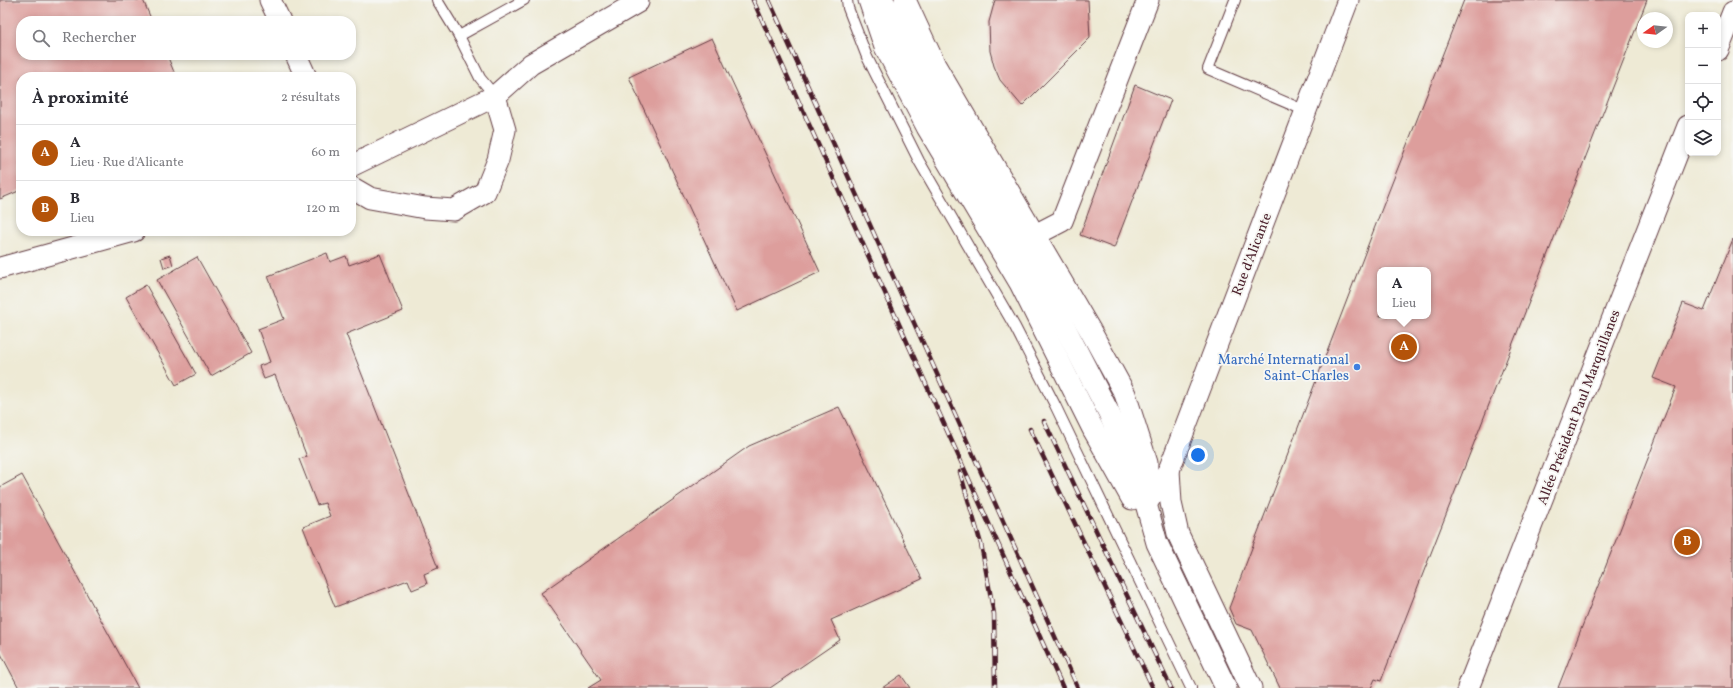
<!DOCTYPE html>
<html lang="fr">
<head>
<meta charset="utf-8">
<style>
  :root { --surface:#fff; --page:#f2f2f3; --text:#2b2b33; --muted:#7c7c81; --line:#e1e1e2; --accent:#b45309 }
  body { margin:0; font-family:Vollkorn,serif; background:var(--page); color:var(--text) }
  .controls { position:absolute; right:12px; top:12px; display:grid; overflow:hidden; border-radius:8px; box-shadow:0 2px 6px #0003 }
  .controls button { width:36px; height:36px; display:grid; place-items:center; padding:0; border:0; border-bottom:1px solid var(--line); background:var(--surface); color:var(--text); font:20px sans-serif }
  .compass { position:absolute; left:1637px; top:12px; width:36px; height:36px; border-radius:50%; background:var(--surface); box-shadow:0 2px 6px #0003; rotate:255deg }
  .you { position:absolute; left:1198px; top:455px; width:14px; height:14px; margin:-10px; border:3px solid #fff; border-radius:50%; background:#1a73e8; box-shadow:0 0 0 6px #1a73e833 }
  .badge { display:grid; place-items:center; width:26px; height:26px; border-radius:50%; background:var(--accent); color:#fff; font-size:13px; font-weight:700 }
  .pin { position:absolute; translate:-50% -50%; border:2px solid #fff; box-shadow:0 1px 4px #0006 }
  .popup { position:absolute; left:1377px; top:267px; width:54px; height:52px; box-sizing:border-box; display:grid; place-content:center; border-radius:8px; background:var(--surface); filter:drop-shadow(0 1px 3px #0005); font-size:13px; white-space:nowrap; color:var(--muted) }
  .popup b { font-size:15px; color:var(--text) }
  .popup::after { content:''; position:absolute; left:50%; top:100%; margin-left:-8px; border:8px solid transparent; border-top-color:var(--surface) }
  .list { margin:0; padding:0; list-style:none }
  h2 { display:flex; justify-content:space-between; align-items:center; height:52px; margin:0; padding:0 16px; font-size:17px }
  h2 small { font-size:13px; font-weight:400; color:var(--muted) }
  .list li { display:grid; grid-template-columns:26px 1fr auto; gap:12px; align-items:center; box-sizing:border-box; height:56px; padding:0 16px; border-top:1px solid var(--line) }
  .list b { display:block; font-size:15px; white-space:nowrap }
  .list p { margin:0; font-size:13px; white-space:nowrap; color:var(--muted) }
  .list em { font-size:13px; font-style:normal; color:var(--muted) }
  .icon { flex:none; width:22px; height:22px; fill:none; stroke:currentColor; stroke-width:2; stroke-linecap:round; stroke-linejoin:round }
  .map { position:relative; flex:none; width:1733px; height:688px; overflow:hidden }
  .search { position:absolute; background:var(--surface); box-shadow:0 2px 6px #0003; left:16px; top:16px; width:340px; height:44px; display:flex; align-items:center; gap:10px; box-sizing:border-box; padding:0 14px; border-radius:16px; color:var(--muted); font-size:15px }
  .panel { position:absolute; background:var(--surface); box-shadow:0 2px 6px #0003; left:16px; top:72px; width:340px; height:164px; border-radius:16px }
  .map>svg:first-child { display:block }
</style>
</head>
<body>
<div class="map">
<svg width="1733" height="688" viewBox="0 0 1733 688">
  <rect width="100%" height="100%" fill="#f6f6f2"/>
  <filter id="ink" filterUnits="userSpaceOnUse"><feTurbulence type="fractalNoise" baseFrequency=".025" numOctaves="2"/><feDisplacementMap in="SourceGraphic" scale="8" xChannelSelector="R" yChannelSelector="G"/><feConvolveMatrix kernelMatrix="1 2 1 2 8 2 1 2 1" color-interpolation-filters="sRGB"/></filter>
  <filter id="wash" filterUnits="userSpaceOnUse"><feTurbulence type="fractalNoise" baseFrequency=".012" numOctaves="4" result="noise"/><feDisplacementMap in="SourceGraphic" scale="16" xChannelSelector="R" yChannelSelector="G"/><feGaussianBlur stdDeviation="0.9" result="paint"/><feColorMatrix in="noise" values="0 0 0 0 0 0 0 0 0 0 0 0 0 0 0 0 0 1.4 0 .05"/><feComposite in="paint" operator="in"/></filter>
  <g filter="url(#wash)">
    <rect width="100%" height="100%" fill="#eeead5"/>
    <g id="blocks">
      <g fill="#dd9e9c" fill-rule="evenodd">
        <polygon points="0,0 143,0 152,21 21,21 21,55 167,55 176,77 21,77 21,190 0,199"/>
        <polygon points="995,0 1088,0 1090,38 1022,106 1000,80 994,66 990,51 989,22"/>
        <path d="M1464,0H1647L1381,681L1375,679L1371,688H1280L1252,630L1236,624L1229,608L1381,211ZM1380,270H1428V316H1380Z"/>
        <polygon points="712,38 820,272 737,311 629,77"/>
        <polygon points="1135,85 1171,100 1114,248 1080,235"/>
        <polygon points="1733,239 1733,688 1558,688 1676,387 1653,378 1683,303 1704,311"/>
        <polygon points="327,253 330,262 346,256 349,265 380,254 403,311 346,334 438,568 424,574 427,584 412,590 408,580 335,607 303,527 330,516 325,503 317,505 299,459 307,457 275,375 264,379 259,366 270,362 258,329 284,319 268,276"/>
        <polygon points="170,255 173,265 164,268 161,258"/>
        <polygon points="197,257 251,353 211,376 157,280"/>
        <polygon points="146,285 196,374 176,385 126,297"/>
        <polygon points="839,407 922,579 831,620 840,640 770,688 588,688 601,680 541,593 749,446"/>
        <polygon points="22,475 138,688 19,688 0,652 0,487"/>
        <polygon points="901,675 910,688 882,688"/>
      </g>
    </g>
  </g>
  <g filter="url(#ink)">
    <use href="#blocks" fill-opacity="0" stroke="#633d44" stroke-width="1"/>
    <g fill="none" stroke-linecap="round" stroke-linejoin="round">
      <defs>
        <g id="lane">
          <polyline points="437,0 459,36 480,78 495,96"/>
          <polyline points="847,0 848,8 867,57 919,161 1015,327 1055,405 1191,688"/>
          <polyline points="1235,0 1208,69 1306,111"/>
          <polyline points="459,36 524,0"/>
        </g>
        <g id="street">
          <polyline points="270,0 280,21"/>
          <polyline points="869,0 885,47 927,127 1020,283 1094,431 1132,499"/>
          <polyline points="883,0 932,100 1041,281 1109,413 1146,504 1157,543 1226,688"/>
          <polyline points="905,0 935,65 1090,330 1125,394 1147,463 1146,496"/>
          <polyline points="1718,50 1733,12"/>
          <polyline points="296,55 306,77"/>
          <polyline points="351,166 495,96 531,64 638,2"/>
          <polyline points="351,187 370,198 425,208 454,210 485,192 498,160 505,130 495,96"/>
          <polyline points="1035,235 1062,221 1148,0"/>
          <polyline points="0,268 134,231"/>
          <polyline points="1169,470 1171,503 1178,534 1251,688"/>
          <polyline points="1146,504 1169,470 1348,0"/>
          <polyline points="1468,688 1688,126"/>
        </g>
      </defs>
      <use href="#lane" stroke="#633d44" stroke-width="12"/>
      <use href="#street" stroke="#633d44" stroke-width="23"/>
      <use href="#lane" stroke="#fff" stroke-width="10"/>
      <use href="#street" stroke="#fff" stroke-width="21"/>
      <defs>
        <g id="rail">
          <polyline points="753,0 1063,688"/>
          <polyline points="769,0 1078,688"/>
          <polyline points="1044,421 1171,688"/>
          <polyline points="1030,429 1153,688"/>
          <polyline points="960,472 981,544 994,614 995,688"/>
        </g>
      </defs>
      <use href="#rail" stroke="#4a1f2b" stroke-width="4.5"/>
      <use href="#rail" stroke="#f6f6f2" stroke-width="3" stroke-dasharray="9" stroke-linecap="butt"/>
    </g>
  </g>
  <circle fill="#3f7fe0" stroke="#f6f6f2" stroke-width="1.5" cx="1357" cy="367" r="4"/>
  <g text-anchor="middle" stroke-width="3.5" stroke-linejoin="round" paint-order="stroke">
    <g font-size="14" fill="#4a1f2b" stroke="#f6f6f2">
      <text transform="translate(1251 254) rotate(-69)" y="5">Rue d'Alicante</text>
      <text transform="translate(1578 407) rotate(-69)" y="5">Allée Président Paul Marquillanes</text>
    </g>
    <g font-size="14" fill="#366cbe" stroke="#f6f6f2" text-anchor="end">
      <text x="1349" y="364">Marché International<tspan x="1349" dy="16">Saint-Charles</tspan></text>
    </g>
  </g>
</svg>
<div class="controls">
<button>+</button>
<button>−</button>
<button><svg class="icon" aria-label="locate" viewBox="0 0 24 24"><circle cx="12" cy="12" r="6"/><path d="M12 2v4M12 18v4M2 12h4M18 12h4"/></svg></button>
<button><svg class="icon" aria-label="layers" viewBox="0 0 24 24"><path d="M12 4l9 5-9 5-9-5zM3 14l9 5 9-5"/></svg></button>
</div>
<svg class="compass" viewBox="-18 -18 36 36"><path d="M0-13l5 13h-10z" fill="#e53935"/><path d="M0 13l5-13h-10z" fill="#7c7c81"/></svg>
<div class="you"></div>
<div class="pin badge" style="left:1404px;top:347px">A</div>
<div class="popup"><b>A</b>Lieu</div>
<div class="pin badge" style="left:1687px;top:542px">B</div>
<div class="search"><svg class="icon" aria-label="search" viewBox="0 0 24 24"><circle cx="10" cy="10" r="6"/><path d="M15 15l6 6"/></svg>Rechercher</div>
<section class="panel">
<h2>À proximité<small>2 résultats</small></h2>
<ul class="list">
<li><span class="badge">A</span><div><b>A</b><p>Lieu · Rue d'Alicante</p></div><em>60 m</em></li>
<li><span class="badge">B</span><div><b>B</b><p>Lieu</p></div><em>120 m</em></li>
</ul>
</section>
</div>
</body>
</html>
